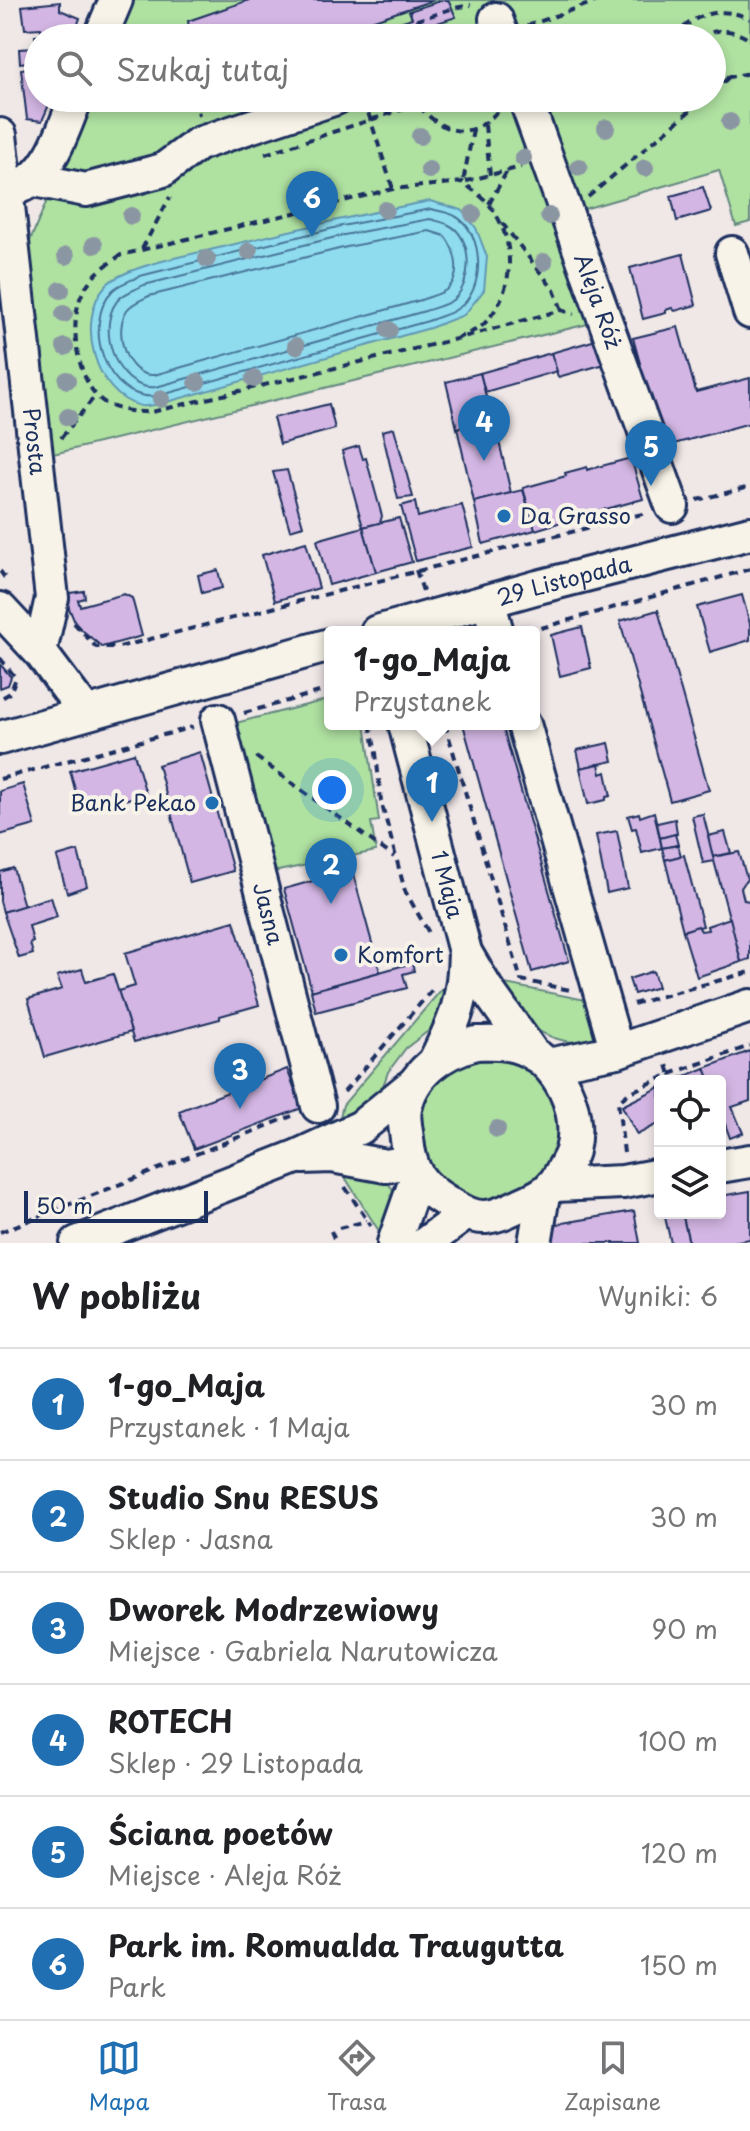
<!DOCTYPE html>
<html lang="pl">
<head>
<meta charset="utf-8">
<style>
  :root { --surface:#fff; --page:#f6f6f6; --text:#202124; --muted:#757577; --line:#e0e0e0; --accent:#1f6fb2 }
  body { margin:0; font-family:"Playpen Sans",sans-serif; background:var(--page); color:var(--text) }
  .controls { position:absolute; right:24px; bottom:24px; display:grid; overflow:hidden; border-radius:8px; box-shadow:0 4px 12px #0003 }
  .controls button { width:72px; height:72px; display:grid; place-items:center; padding:0; border:0; border-bottom:2px solid var(--line); background:var(--surface); color:var(--text); font:40px sans-serif }
  .scale { position:absolute; left:24px; bottom:20px; width:184px; box-sizing:border-box; padding-left:8px; border:4px solid #1b2f5e; border-top:0; font-size:22px; line-height:28px; white-space:nowrap; color:#1b2f5e; -webkit-text-stroke:6px #f7f3e8; paint-order:stroke }
  .you { position:absolute; left:332px; top:790px; width:28px; height:28px; margin:-20px; border:6px solid #fff; border-radius:50%; background:#1a73e8; box-shadow:0 0 0 12px #1a73e833 }
  .badge { display:grid; place-items:center; width:52px; height:52px; border-radius:50%; background:var(--accent); color:#fff; font-size:26px; font-weight:700 }
  .pin { position:absolute; translate:-50% -66px; filter:drop-shadow(0 2px 4px #0008) }
  .pin::after { content:''; position:absolute; top:42px; width:28px; height:24px; background:inherit; clip-path:polygon(0 0,100% 0,50% 100%) }
  .popup { position:absolute; left:324px; top:626px; width:216px; height:104px; box-sizing:border-box; display:grid; place-content:center; border-radius:8px; background:var(--surface); filter:drop-shadow(0 2px 6px #0005); font-size:26px; white-space:nowrap; color:var(--muted) }
  .popup b { font-size:30px; color:var(--text) }
  .popup::after { content:''; position:absolute; left:50%; top:100%; margin-left:-16px; border:16px solid transparent; border-top-color:var(--surface) }
  .list { margin:0; padding:0; list-style:none }
  h2 { display:flex; justify-content:space-between; align-items:center; height:104px; margin:0; padding:0 32px; font-size:34px }
  h2 small { font-size:26px; font-weight:400; color:var(--muted) }
  .list li { display:grid; grid-template-columns:52px 1fr auto; gap:24px; align-items:center; box-sizing:border-box; height:112px; padding:0 32px; border-top:2px solid var(--line) }
  .list b { display:block; font-size:30px; white-space:nowrap }
  .list p { margin:0; font-size:26px; white-space:nowrap; color:var(--muted) }
  .list em { font-size:26px; font-style:normal; color:var(--muted) }
  .icon { flex:none; width:44px; height:44px; fill:none; stroke:currentColor; stroke-width:2; stroke-linecap:round; stroke-linejoin:round }
  .map { position:relative; flex:none; width:750px; height:1243px; overflow:hidden }
  .search { position:absolute; background:var(--surface); box-shadow:0 4px 12px #0003; left:24px; right:24px; top:24px; height:88px; display:flex; align-items:center; gap:20px; box-sizing:border-box; padding:0 28px; border-radius:44px; color:var(--muted); font-size:30px }
  .sheet { height:776px; background:var(--surface) }
  nav { display:flex; justify-content:space-around; align-items:center; box-sizing:border-box; height:112px; border-top:2px solid var(--line); background:var(--surface); font-size:22px; color:var(--muted) }
  nav a { display:grid; justify-items:center; gap:4px }
  nav .on { color:var(--accent) }
  .map>svg:first-child { display:block }
</style>
</head>
<body>
<div class="map">
<svg width="750" height="1243" viewBox="0 0 750 1243">
  <rect width="100%" height="100%" fill="#f0e7e7"/>
  <filter id="ink" filterUnits="userSpaceOnUse"><feTurbulence type="fractalNoise" baseFrequency=".0125" numOctaves="2"/><feDisplacementMap in="SourceGraphic" scale="16" xChannelSelector="R" yChannelSelector="G"/><feConvolveMatrix kernelMatrix="1 2 1 2 8 2 1 2 1" color-interpolation-filters="sRGB"/></filter>
  <g filter="url(#ink)">
    <g fill="#afe1a1" stroke="#658880" stroke-width="2">
      <polygon points="131,0 750,0 750,222 736,226 719,170 584,209 621,316 45,456 27,248 90,98 712,98 712,38 115,38"/>
      <polygon points="330,699 330,724 365,724 379,821 371,822 376,851 263,874 224,726"/>
      <path d="M495,982L591,1001L597,1040C577,1047 548,1039 532,1026C518,1015 506,996 495,982Z"/>
      <polygon points="442,989 445,1001 440,1022 406,1048 388,1072 381,1092 360,1113 339,1121 343,1105"/>
      <polygon points="489,1051 532,1065 559,1100 562,1144 540,1183 499,1202 476,1202 455,1195 423,1165 418,1099 430,1080"/>
      <path d="M341,1171C364,1174 384,1172 395,1193L384,1239Z"/>
    </g>
    <path fill="#8fdcee" stroke="#6197b4" stroke-width="2" d="M430,201L462,210L476,228L487,257L484,290L464,315L430,328L160,404C154,405 147,407 141,406C94,396 75,319 106,285C113,278 130,271 139,268C167,258 198,253 227,246C295,229 362,214 430,201Z"/>
    <g fill="none" stroke-linecap="round" stroke-linejoin="round">
      <g stroke="#497498" stroke-width="2">
        <path d="M431,209C438,211 448,212 455,216C485,232 486,292 457,309C449,315 437,317 428,321L158,396C105,403 81,322 113,290C119,284 132,280 140,276L342,226Z"/>
        <path d="M430,219C436,221 443,222 449,225C473,237 473,282 454,299C447,305 434,308 425,311L156,387C114,392 94,320 121,297C127,292 137,289 144,285L344,235Z"/>
        <path d="M429,231L445,236C456,251 463,277 446,290C439,295 428,297 421,300L154,375C125,377 113,330 127,310C132,303 141,300 149,296L347,247Z"/>
      </g>
    </g>
    <g fill="#d3b6e3" stroke="#1b2f5e" stroke-width="2">
      <polygon points="249,0 434,0 320,38 190,38 188,21"/>
      <polygon points="443,0 448,0 456,17 392,38 327,38 360,27 363,34 412,18 409,11"/>
      <polygon points="60,2 60,10 80,18 73,38 42,35 41,28 25,29 22,6"/>
      <polygon points="50,35 58,38 38,38 38,98 52,98 42,121 27,119 21,69 28,68 28,62 20,63 19,49 36,48 35,36"/>
      <polygon points="703,187 711,211 677,221 671,196"/>
      <polygon points="683,254 696,305 675,311 672,308 666,310 666,313 643,319 630,268"/>
      <polygon points="678,327 696,392 750,378 750,423 663,447 633,338"/>
      <polygon points="603,338 612,362 558,377 551,353"/>
      <polygon points="551,353 557,371 485,392 480,373"/>
      <polygon points="480,373 492,420 457,428 446,382"/>
      <polygon points="329,404 335,429 280,444 273,418"/>
      <polygon points="494,420 511,493 474,502 457,428"/>
      <polygon points="394,428 413,497 398,499 382,431"/>
      <polygon points="359,446 363,459 366,458 382,516 380,523 363,527 342,451"/>
      <polygon points="631,458 643,499 599,511 600,514 579,520 578,517 535,530 523,488 566,476 565,473 587,467 587,470"/>
      <polygon points="287,470 303,526 290,530 273,472"/>
      <polygon points="523,490 535,530 483,544 474,502"/>
      <polygon points="415,502 418,517 462,505 473,547 416,561 401,506"/>
      <polygon points="399,518 412,562 376,572 363,527"/>
      <polygon points="363,527 376,572 329,585 317,540"/>
      <polygon points="306,542 319,588 275,601 262,555"/>
      <polygon points="218,570 222,588 202,593 198,575"/>
      <polygon points="84,591 85,598 78,600 80,606 124,594 132,598 142,636 102,647 76,625 63,594"/>
      <polygon points="742,595 750,624 750,640 710,652 697,607"/>
      <polygon points="658,610 709,790 670,801 620,621"/>
      <polygon points="582,627 591,668 560,676 551,635"/>
      <polygon points="0,664 11,677 8,685 0,688"/>
      <polygon points="463,724 502,724 569,961 532,972"/>
      <polygon points="609,743 613,761 581,768 577,750"/>
      <polygon points="200,752 233,871 190,883 158,765"/>
      <polygon points="134,753 146,794 81,812 70,771"/>
      <polygon points="599,764 601,774 606,772 611,796 606,797 606,800 588,804 580,768"/>
      <polygon points="23,784 35,825 0,835 0,791"/>
      <polygon points="654,812 662,848 642,853 636,828 632,829 628,816 639,813 640,817"/>
      <polygon points="703,814 715,861 703,863 692,816"/>
      <polygon points="675,819 677,834 660,838 657,823"/>
      <polygon points="617,831 628,888 607,893 596,835"/>
      <polygon points="725,832 731,853 713,857 708,836"/>
      <polygon points="675,834 678,845 662,848 660,838"/>
      <polygon points="678,845 681,856 665,860 662,848"/>
      <polygon points="78,851 87,886 67,893 57,857"/>
      <polygon points="739,852 747,879 741,888 744,900 750,901 750,959 741,962 713,857"/>
      <polygon points="684,855 703,926 683,931 665,860"/>
      <polygon points="13,868 24,906 3,912 0,901 0,872"/>
      <polygon points="352,870 380,972 312,991 284,889"/>
      <polygon points="51,897 57,917 29,926 33,942 30,943 33,954 19,958 3,912"/>
      <polygon points="730,918 741,962 697,977 683,931 698,926 701,931 708,930 707,926"/>
      <polygon points="234,921 259,1005 220,1016 220,1019 134,1042 118,991 135,986 125,953"/>
      <polygon points="412,963 414,971 403,974 407,988 316,1012 311,991"/>
      <polygon points="82,969 86,982 113,974 131,1032 45,1057 28,999 62,989 57,976"/>
      <polygon points="653,971 658,987 634,994 629,979"/>
      <polygon points="750,1051 750,1101 732,1107 743,1133 730,1138 720,1110 720,1081 710,1081 705,1068"/>
      <polygon points="705,1068 710,1081 673,1081"/>
      <polygon points="287,1069 302,1108 194,1149 179,1111"/>
      <polygon points="660,1087 660,1123 637,1135 622,1106"/>
      <polygon points="750,1191 750,1239 727,1243 689,1243 682,1213 720,1213 720,1196"/>
      <polygon points="634,1211 640,1243 553,1243 551,1233 557,1224"/>
      <polygon points="664,1213 682,1213 689,1243 671,1243"/>
    </g>
    <g fill="none" stroke-linecap="round" stroke-linejoin="round">
      <defs>
        <g id="minor">
          <polyline points="496,19 503,38"/>
          <polyline points="100,38 116,0"/>
          <path id="s1" d="M525,98L672,506"/>
          <path id="s2" d="M0,135L52,598L40,652"/>
          <polyline points="35,180 86,190 163,170 198,144 336,98"/>
          <path d="M19,187C52,172 63,129 76,98"/>
          <polyline points="732,253 750,312"/>
          <polyline points="488,601 497,632"/>
          <polyline points="0,609 40,652 85,712"/>
          <path id="s3" d="M377,632L538,587L750,533"/>
          <path id="s4" d="M218,720L318,1106"/>
          <path id="s5" d="M405,724L465,952C464,1000 456,1019 435,1061"/>
          <polyline points="524,724 617,1051"/>
          <polyline points="0,738 330,645"/>
          <polyline points="466,954 486,988 533,1054"/>
          <path d="M476,1043C486,1043 497,1042 507,1044C555,1052 583,1106 572,1151C570,1158 565,1166 561,1173C552,1191 538,1197 520,1205C509,1210 498,1216 486,1217C471,1218 459,1209 447,1202C419,1185 410,1171 407,1139C406,1130 403,1118 405,1109C412,1072 443,1052 476,1043Z"/>
          <polyline points="548,1065 617,1051 750,1006"/>
          <polyline points="303,1157 332,1156 386,1166 409,1162"/>
          <polyline points="720,1166 750,1161"/>
          <polyline points="555,1185 623,1182 660,1175"/>
          <polyline points="77,1243 296,1157 361,1127 415,1083"/>
          <polyline points="394,1243 417,1177"/>
          <polyline points="426,1243 465,1214"/>
          <polyline points="535,1243 543,1195"/>
        </g>
      </defs>
      <use href="#minor" stroke="#1b2f5e" stroke-width="38"/>
      <g stroke="#1b2f5e" stroke-width="4" stroke-dasharray="8 6" stroke-linecap="butt">
        <polyline points="527,26 600,0"/>
        <polyline points="343,31 345,38"/>
        <polyline points="363,38 454,8 471,5"/>
        <polyline points="440,38 472,27"/>
        <path d="M674,38C692,14 722,5 750,19"/>
        <path d="M699,38C716,27 734,29 750,40"/>
        <polyline points="712,75 729,77 750,73"/>
        <polyline points="712,92 728,78"/>
        <polyline points="195,98 199,115"/>
        <polyline points="364,100 393,189"/>
        <path d="M419,106C445,136 474,141 500,108"/>
        <polyline points="485,125 490,176"/>
        <polyline points="473,130 463,182 521,167"/>
        <polyline points="265,154 438,98"/>
        <polyline points="588,197 705,98"/>
        <polyline points="489,204 507,171"/>
        <polyline points="502,223 554,290 562,310"/>
        <polyline points="142,249 170,197"/>
        <path d="M456,339C465,334 477,331 484,324C515,292 517,242 491,207C484,197 472,190 463,182L393,189L121,255C105,266 90,276 82,294C69,322 76,370 95,394C108,411 134,412 152,412L456,339L562,310L574,314"/>
        <polyline points="61,438 96,395"/>
        <polyline points="697,500 750,487"/>
        <polyline points="416,570 423,591"/>
        <polyline points="0,571 8,582"/>
        <polyline points="74,623 96,647 119,647 646,513"/>
        <polyline points="527,632 750,569"/>
        <polyline points="0,658 16,678 10,693 0,699"/>
        <polyline points="244,713 330,689"/>
        <polyline points="370,724 376,753 381,801 405,891 429,933"/>
        <polyline points="445,724 521,980 570,990"/>
        <polyline points="256,757 394,857"/>
        <polyline points="0,779 193,727"/>
        <polyline points="633,1004 750,972"/>
        <polyline points="670,1074 750,1046"/>
        <polyline points="344,1092 432,990"/>
        <polyline points="624,1153 618,1102 629,1093 670,1074 666,1062"/>
        <polyline points="345,1187 371,1226"/>
        <polyline points="339,1228 367,1221"/>
        <polyline points="331,1231 336,1243"/>
        <polyline points="0,1232 292,1116"/>
      </g>
      <use href="#minor" stroke="#f7f3e8" stroke-width="32"/>
    </g>
    <g fill="#8b96a3">
      <circle cx="730" cy="122" r="9"/>
      <circle cx="606" cy="128" r="9"/>
      <circle cx="420" cy="136" r="9"/>
      <circle cx="523" cy="158" r="9"/>
      <circle cx="579" cy="167" r="9"/>
      <circle cx="645" cy="168" r="9"/>
      <circle cx="429" cy="170" r="9"/>
      <circle cx="385" cy="210" r="9"/>
      <circle cx="473" cy="214" r="9"/>
      <circle cx="131" cy="216" r="9"/>
      <circle cx="549" cy="216" r="9"/>
      <circle cx="94" cy="245" r="9"/>
      <circle cx="249" cy="251" r="9"/>
      <circle cx="66" cy="256" r="9"/>
      <circle cx="207" cy="259" r="9"/>
      <circle cx="544" cy="262" r="9"/>
      <circle cx="61" cy="290" r="9"/>
      <circle cx="64" cy="314" r="9"/>
      <circle cx="389" cy="330" r="9"/>
      <circle cx="296" cy="346" r="9"/>
      <circle cx="65" cy="347" r="9"/>
      <circle cx="254" cy="379" r="9"/>
      <circle cx="67" cy="380" r="9"/>
      <circle cx="197" cy="382" r="9"/>
      <circle cx="161" cy="399" r="9"/>
      <circle cx="68" cy="417" r="9"/>
      <circle cx="497" cy="1129" r="9"/>
    </g>
  </g>
  <g fill="#1f6fb2" stroke="#f7f3e8" stroke-width="3">
    <circle cx="504" cy="516" r="8"/>
    <circle cx="212" cy="803" r="8"/>
    <circle cx="341" cy="955" r="8"/>
  </g>
  <g text-anchor="middle" stroke-width="8" stroke-linejoin="round" paint-order="stroke">
    <g font-size="22" fill="#1b2f5e" stroke="#f7f3e8">
      <text dy="8" stroke="none"><textPath href="#s1" startOffset="216">Aleja Róż</textPath></text>
      <text dy="8" stroke="none"><textPath href="#s2" startOffset="308">Prosta</textPath></text>
      <text dy="8" stroke="none"><textPath href="#s3" startOffset="194">29 Listopada</textPath></text>
      <text dy="8" stroke="none"><textPath href="#s5" startOffset="166">1 Maja</textPath></text>
      <text dy="8" stroke="none"><textPath href="#s4" startOffset="200">Jasna</textPath></text>
    </g>
    <g font-size="22" fill="#1b2f5e" stroke="#f7f3e8" text-anchor="start">
      <text x="520" y="524">Da Grasso</text>
      <text x="196" y="811" text-anchor="end">Bank Pekao</text>
      <text x="357" y="963">Komfort</text>
    </g>
  </g>
</svg>
<div class="controls">
<button><svg class="icon" aria-label="locate" viewBox="0 0 24 24"><circle cx="12" cy="12" r="6"/><path d="M12 2v4M12 18v4M2 12h4M18 12h4"/></svg></button>
<button><svg class="icon" aria-label="layers" viewBox="0 0 24 24"><path d="M12 4l9 5-9 5-9-5zM3 14l9 5 9-5"/></svg></button>
</div>
<div class="scale">50 m</div>
<div class="you"></div>
<div class="pin badge" style="left:432px;top:822px">1</div>
<div class="popup"><b>1-go_Maja</b>Przystanek</div>
<div class="pin badge" style="left:331px;top:904px">2</div>
<div class="pin badge" style="left:240px;top:1109px">3</div>
<div class="pin badge" style="left:484px;top:461px">4</div>
<div class="pin badge" style="left:651px;top:486px">5</div>
<div class="pin badge" style="left:312px;top:237px">6</div>
<div class="search"><svg class="icon" aria-label="search" viewBox="0 0 24 24"><circle cx="10" cy="10" r="6"/><path d="M15 15l6 6"/></svg>Szukaj tutaj</div>
</div>
<section class="sheet">
<h2>W pobliżu<small>Wyniki: 6</small></h2>
<ul class="list">
<li><span class="badge">1</span><div><b>1-go_Maja</b><p>Przystanek · 1 Maja</p></div><em>30 m</em></li>
<li><span class="badge">2</span><div><b>Studio Snu RESUS</b><p>Sklep · Jasna</p></div><em>30 m</em></li>
<li><span class="badge">3</span><div><b>Dworek Modrzewiowy</b><p>Miejsce · Gabriela Narutowicza</p></div><em>90 m</em></li>
<li><span class="badge">4</span><div><b>ROTECH</b><p>Sklep · 29 Listopada</p></div><em>100 m</em></li>
<li><span class="badge">5</span><div><b>Ściana poetów</b><p>Miejsce · Aleja Róż</p></div><em>120 m</em></li>
<li><span class="badge">6</span><div><b>Park im. Romualda Traugutta</b><p>Park</p></div><em>150 m</em></li>
</ul>
</section>
<nav>
<a class="on"><svg class="icon" aria-label="map" viewBox="0 0 24 24"><path d="M3 6l6-2 6 2 6-2v14l-6 2-6-2-6 2zM9 4v14M15 6v14"/></svg>Mapa</a>
<a><svg class="icon" aria-label="directions" viewBox="0 0 24 24"><path d="M12 3l9 9-9 9-9-9zM9 14v-3h6M13 9l2 2-2 2"/></svg>Trasa</a>
<a><svg class="icon" aria-label="saved" viewBox="0 0 24 24"><path d="M7 4h10v16l-5-4-5 4z"/></svg>Zapisane</a>
</nav>
</body>
</html>
